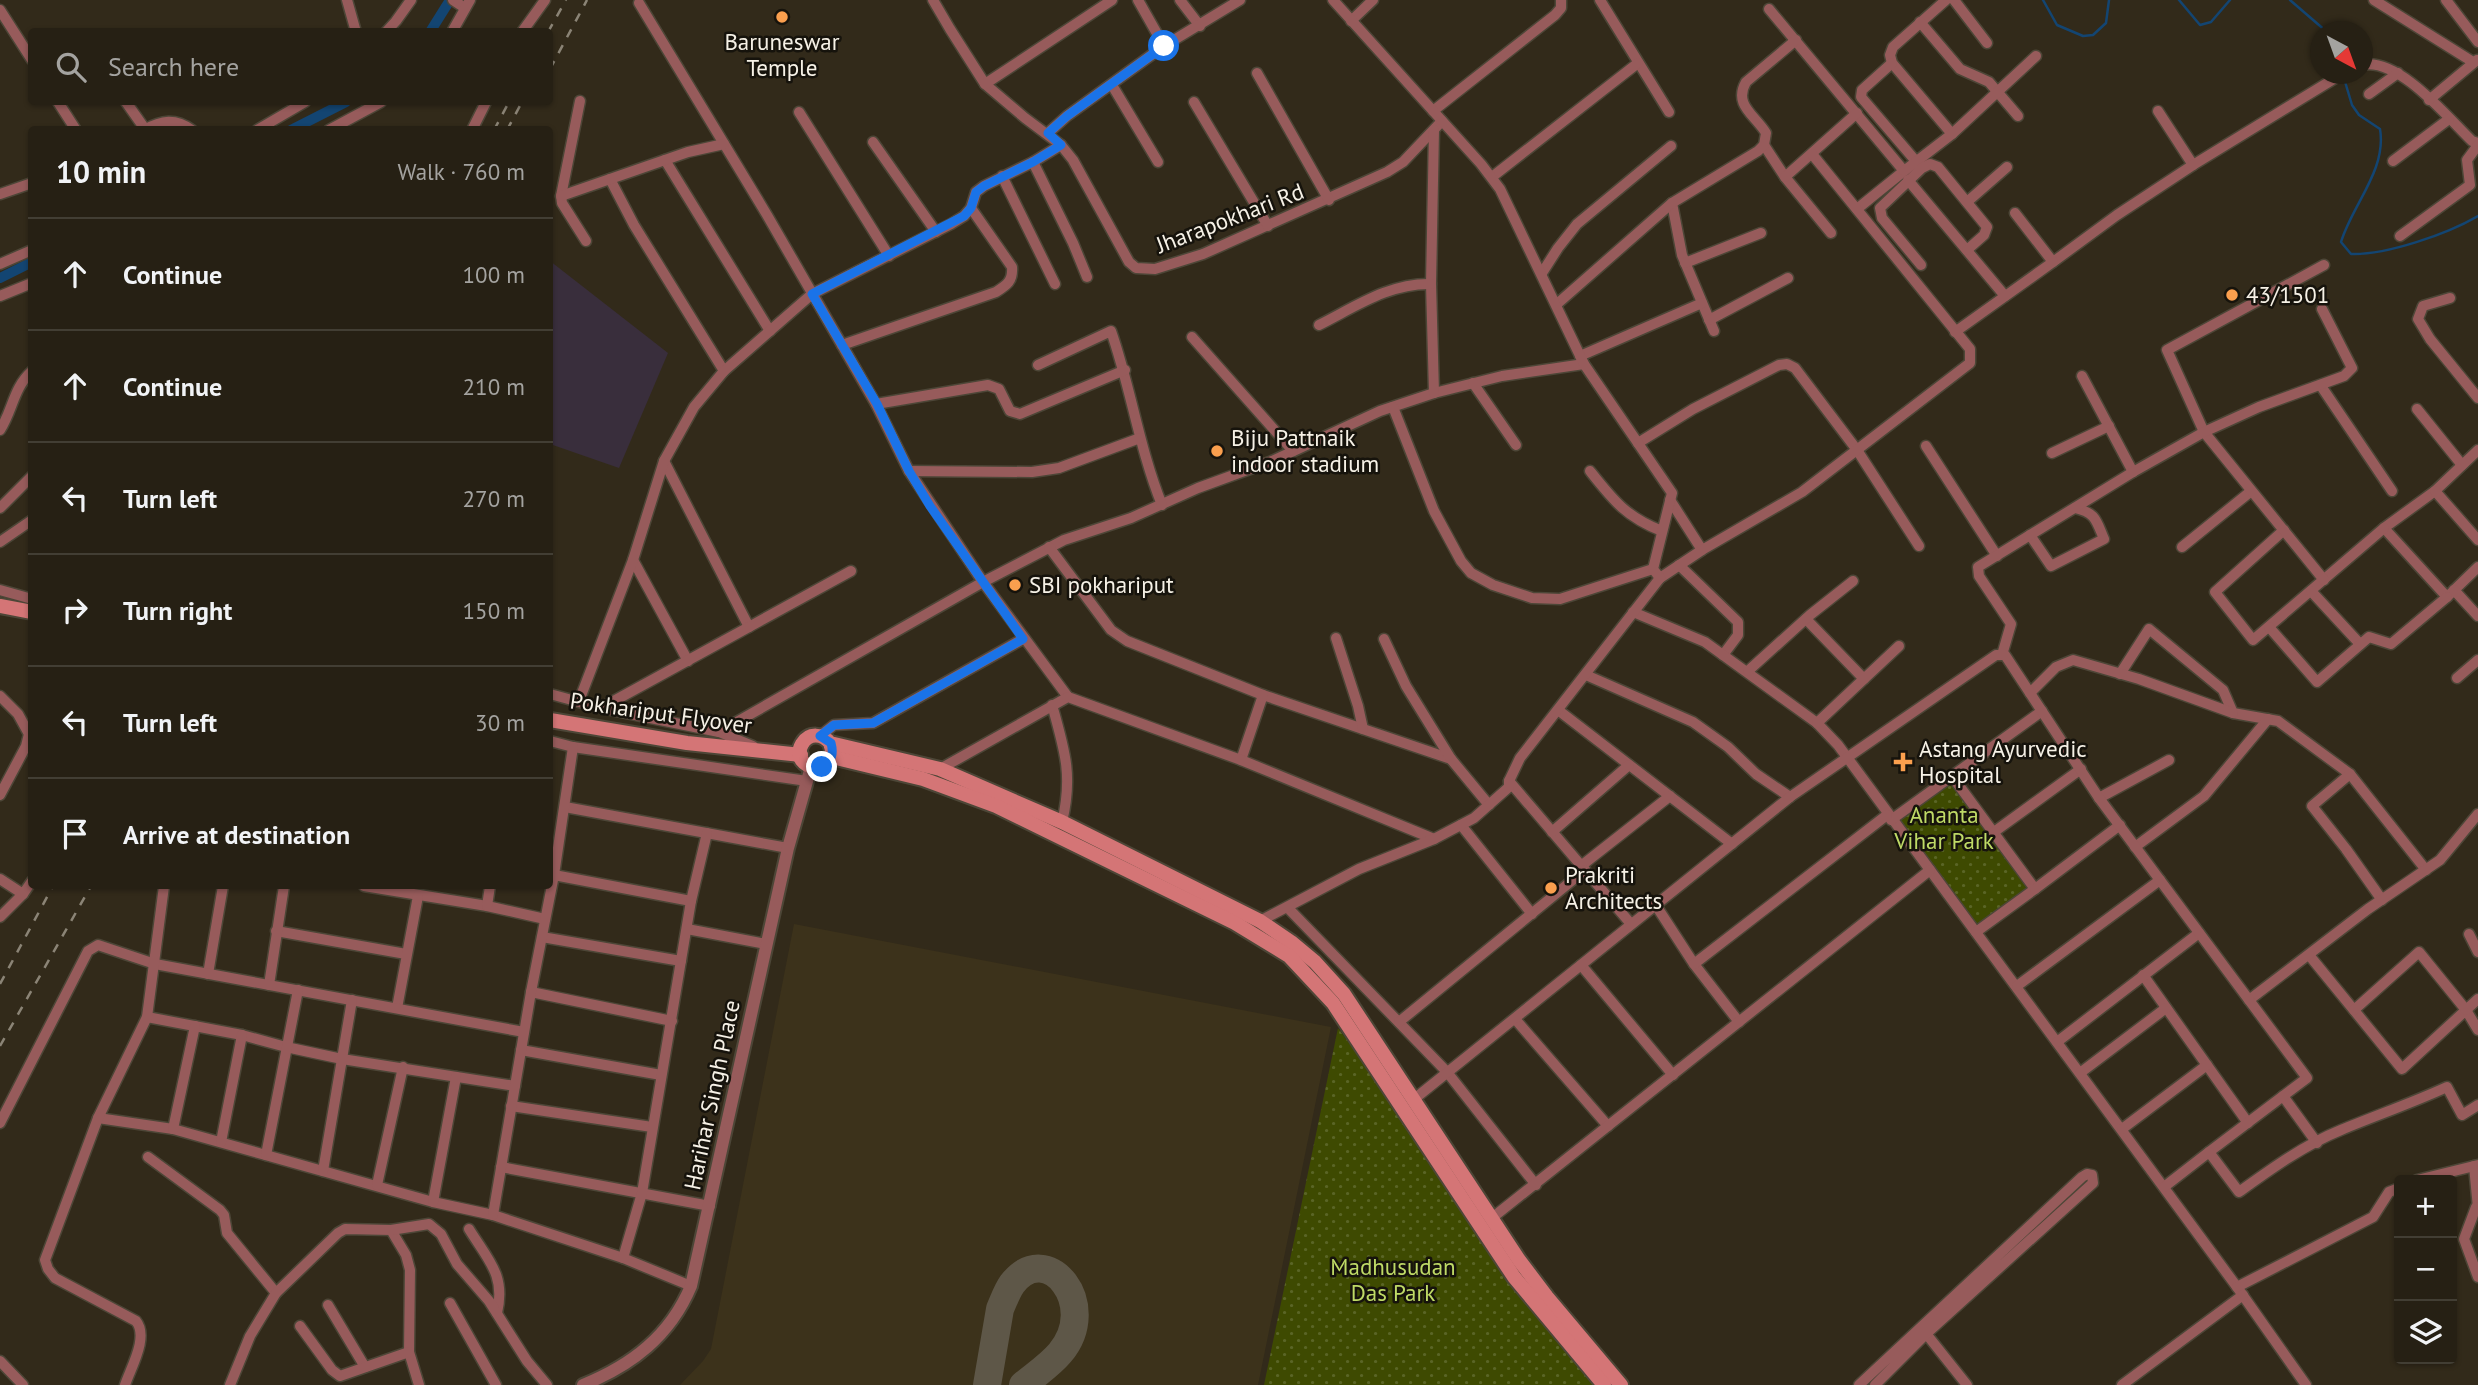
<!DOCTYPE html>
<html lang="en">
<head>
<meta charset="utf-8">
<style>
  :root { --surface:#262014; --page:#2e281d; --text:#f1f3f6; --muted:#a4a3a0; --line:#423e34 }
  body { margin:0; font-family:"PT Sans",sans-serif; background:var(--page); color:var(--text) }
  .controls { position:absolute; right:21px; bottom:21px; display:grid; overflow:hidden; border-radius:7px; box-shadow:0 2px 5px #0004 }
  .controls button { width:63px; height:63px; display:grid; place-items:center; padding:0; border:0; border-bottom:2px solid var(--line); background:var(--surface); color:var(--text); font:35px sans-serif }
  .compass { position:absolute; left:2310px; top:21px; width:63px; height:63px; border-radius:50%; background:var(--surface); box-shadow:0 2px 5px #0004; rotate:139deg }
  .stop { position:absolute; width:21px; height:21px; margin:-16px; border:5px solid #1a73e8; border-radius:50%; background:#fff }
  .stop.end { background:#1a73e8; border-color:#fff; box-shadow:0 2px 7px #0008 }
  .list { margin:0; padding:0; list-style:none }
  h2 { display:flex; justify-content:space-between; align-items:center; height:91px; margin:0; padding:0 28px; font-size:30px }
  h2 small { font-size:23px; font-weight:400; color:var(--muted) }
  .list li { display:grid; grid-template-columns:46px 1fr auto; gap:21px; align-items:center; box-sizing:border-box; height:112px; padding:0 28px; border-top:2px solid var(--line) }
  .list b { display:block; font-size:26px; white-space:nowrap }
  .list em { font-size:23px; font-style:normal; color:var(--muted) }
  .icon { flex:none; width:38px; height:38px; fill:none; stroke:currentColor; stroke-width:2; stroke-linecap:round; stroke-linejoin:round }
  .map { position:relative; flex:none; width:2478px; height:1385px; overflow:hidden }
  .search { position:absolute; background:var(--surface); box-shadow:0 2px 5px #0004; left:28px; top:28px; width:525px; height:77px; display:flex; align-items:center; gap:18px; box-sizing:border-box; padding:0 24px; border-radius:7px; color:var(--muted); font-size:26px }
  .panel { position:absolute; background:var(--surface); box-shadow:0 2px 5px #0004; left:28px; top:126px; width:525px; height:763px; border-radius:7px }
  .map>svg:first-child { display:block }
</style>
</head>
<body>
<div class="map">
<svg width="2478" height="1385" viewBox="0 0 2478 1385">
  <defs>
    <pattern id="park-dots" width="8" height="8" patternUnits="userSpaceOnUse" patternTransform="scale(1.75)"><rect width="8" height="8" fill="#3e4a01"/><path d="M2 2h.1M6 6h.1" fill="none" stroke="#5a6526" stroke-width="1.8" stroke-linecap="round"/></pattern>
  </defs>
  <rect width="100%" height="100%" fill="#322a1a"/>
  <polygon fill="#392e3c" points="550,261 668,353 619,468 550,444"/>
  <polygon fill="#3c321b" points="794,924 1331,1027 1258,1385 680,1385 703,1361 711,1349"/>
  <g fill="url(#park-dots)">
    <polygon points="1952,777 2030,889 1976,929 1893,820"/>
    <polygon points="1338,1028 1581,1358 1604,1385 1264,1385"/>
  </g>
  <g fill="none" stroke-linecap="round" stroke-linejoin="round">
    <g stroke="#134572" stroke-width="2.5">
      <polyline points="2043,0 2057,25 2083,36 2093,35 2106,23 2109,0"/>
      <polyline points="2179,0 2200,25 2211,22 2230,0"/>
      <polyline points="2290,0 2327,32"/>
      <path d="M2343,75L2352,105L2359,115L2380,129C2387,170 2352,205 2341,242L2351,254C2387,255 2447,234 2478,216"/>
    </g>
    <g stroke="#134572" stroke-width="10">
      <polyline points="430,32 450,0"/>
      <polyline points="291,130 346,102"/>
      <polyline points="0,278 32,262"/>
    </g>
    <path stroke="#5e5748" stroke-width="28" d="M987,1385L1000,1309C1004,1300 1007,1291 1012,1284C1047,1238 1101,1305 1060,1353C1050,1365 1035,1375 1023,1385"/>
    <defs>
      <g id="minor">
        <polyline points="347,0 356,32"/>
        <polyline points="453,0 465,8"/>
        <polyline points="933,0 950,29 985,84 1025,118 1061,145 1073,160 1129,262 1136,268 1155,269 1203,254 1387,172 1403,162 1442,121"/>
        <polyline points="1138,0 1164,46"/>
        <polyline points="1180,0 1200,26"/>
        <polyline points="1600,0 1669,112"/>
        <polyline points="1946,0 1893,47 1890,55 1892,63 1952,134"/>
        <polyline points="1954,0 1987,43"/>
        <polyline points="2374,0 2473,62"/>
        <polyline points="2446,0 2478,42"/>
        <polyline points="639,3 767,215 876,404 909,471 983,582 1064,540 1131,518 1198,488 1272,461 1380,411 1434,393 1502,376 1584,364"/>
        <polyline points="1769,9 1904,171 1857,209"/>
        <polyline points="0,10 32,60"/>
        <polyline points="1351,21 1373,0"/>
        <polyline points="1920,22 1960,69 1989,82 2018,116"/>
        <polyline points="386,32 396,21 411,0"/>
        <polyline points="452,32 470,0"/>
        <polyline points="522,32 545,0"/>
        <polyline points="1892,63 1862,90 1861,97 1920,166"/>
        <path d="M2362,65C2399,57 2448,118 2472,141L2478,143"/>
        <polyline points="1257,73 1329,200"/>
        <polyline points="985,84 1112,0"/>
        <polyline points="1112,85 1158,162"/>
        <polyline points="2369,94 2398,73"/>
        <polyline points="2429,100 2477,60"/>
        <polyline points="580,101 561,196 562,203 586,241"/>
        <polyline points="58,102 76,130"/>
        <polyline points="126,102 145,129"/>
        <polyline points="1194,102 1268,226"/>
        <polyline points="1433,111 1555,15 1561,8 1561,0"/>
        <polyline points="2158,111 2193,165"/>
        <polyline points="799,112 889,256"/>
        <path d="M144,130C162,120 175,118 192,130"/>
        <polyline points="257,130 305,102"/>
        <polyline points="329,130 381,102"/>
        <polyline points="472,130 486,102"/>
        <polyline points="1434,130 1431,284 1434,393"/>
        <polyline points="1048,133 1067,116 1164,46 1240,0"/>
        <polyline points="873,142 936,232"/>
        <polyline points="1764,145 1785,177 1831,233"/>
        <polyline points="665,160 770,331"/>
        <polyline points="2393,161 2449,119"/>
        <polyline points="1033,162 1073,243 1087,277"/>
        <polyline points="1904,171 1952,134 2036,56"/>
        <polyline points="1002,176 1055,284"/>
        <polyline points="1492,177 1638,63"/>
        <polyline points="1785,177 1857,113"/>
        <polyline points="610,179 634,225 724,371"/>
        <polyline points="1908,180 2005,296"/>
        <polyline points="0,194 32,183"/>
        <polyline points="561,196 688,152 724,144"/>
        <polyline points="1967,202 2007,167"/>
        <polyline points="1672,203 1682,255 1714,331"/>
        <polyline points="2400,236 2470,185 2467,160 2478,145"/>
        <polyline points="2053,262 2117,215 2193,165 2342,74"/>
        <polyline points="1685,263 1761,233"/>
        <polyline points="0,264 32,250"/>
        <polyline points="1921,265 1882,218 1880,208 1922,168 1930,164 1938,167 1987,227 1984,235 1967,250"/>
        <polyline points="1542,273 1558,248 1577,224 1671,146"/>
        <polyline points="0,296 32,283"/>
        <polyline points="2450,298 2423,306 2418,319 2430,339 2478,398"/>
        <path d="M1557,304L1672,203L1758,151L1764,145L1766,133C1755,115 1733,105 1746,82L1796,40"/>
        <polyline points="1709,320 1788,278"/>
        <path d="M1319,325C1355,307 1389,283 1431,284"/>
        <polyline points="1955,332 2053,262 2015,213"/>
        <polyline points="1192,337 1293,451"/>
        <path d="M842,345L996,292C1007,285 1013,281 1012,267L971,208"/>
        <polyline points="1580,356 1702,303"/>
        <path d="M1038,365L1111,331C1131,388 1139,448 1162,505"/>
        <polyline points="2082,376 2133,472"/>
        <polyline points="1473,383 1516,445"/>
        <polyline points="2321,386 2392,491"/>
        <polyline points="876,404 988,385 999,389 1010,411 1020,414 1125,370"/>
        <polyline points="1393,407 1434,511 1461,561 1471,573 1493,585 1532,598 1560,599 1653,569"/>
        <polyline points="2417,409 2462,465"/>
        <path d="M0,430C13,410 13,388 32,371"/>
        <polyline points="1638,443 1693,409 1779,365 1787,364 1795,368 1857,450 1919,546"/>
        <polyline points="1926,446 1997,556"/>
        <polyline points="2478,450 2435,491 2384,528 2447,597 2478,567"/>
        <polyline points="2052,453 2109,426"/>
        <polyline points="664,461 749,627"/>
        <polyline points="909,471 1032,472 1059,468 1140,438"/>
        <path d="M1590,471C1613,500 1626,517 1662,531"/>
        <polyline points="2435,491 2478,540"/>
        <polyline points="1670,500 1702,550"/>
        <polyline points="0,508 32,476"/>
        <polyline points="2284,530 2215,592 2253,640 2384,528"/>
        <path d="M2030,535L2051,566L2104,539C2096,520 2096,513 2075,508"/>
        <polyline points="0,542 32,520"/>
        <polyline points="1049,547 1111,630 1127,641 1263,695 1451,759"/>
        <polyline points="2182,547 2250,492"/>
        <polyline points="633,560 688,661"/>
        <polyline points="1679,565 1738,622 1738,635 1723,655"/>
        <polyline points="1660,578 1702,550 1802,492 1970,363 1970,349 1812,154"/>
        <polyline points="2324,580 2204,432 2167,350 2324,265"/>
        <polyline points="0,590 32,599"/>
        <polyline points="2454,590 2478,616"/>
        <polyline points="2311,591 2360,644"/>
        <polyline points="1633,612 1705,642 1817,723 1838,745 2237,1287 2306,1385"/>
        <polyline points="1806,619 1864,679"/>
        <polyline points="2269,627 2317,682 2369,637 2391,644 2447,597"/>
        <polyline points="1336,638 1358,706 1363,729"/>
        <polyline points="1384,639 1406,686 1451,759 1489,805"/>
        <polyline points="2002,655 2011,624 1979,576 1978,567 2133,472 2204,432 2259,407 2344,376 2352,368 2322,309"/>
        <polyline points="1748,671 1810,615 1853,581"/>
        <polyline points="2120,674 2149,629 2223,690 2233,713 2278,721 2350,774 2426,870"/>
        <polyline points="1586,675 1693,722 1728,747 1756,774 1790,797"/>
        <polyline points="2457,678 2478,660"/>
        <polyline points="2030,693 2056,667 2073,660 2139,679 2233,713"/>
        <polyline points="550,694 601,708 719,732"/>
        <polyline points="0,696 18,714 29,734 26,746 0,795"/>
        <polyline points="579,701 633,560 664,461 694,407 724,371 812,294 951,224 964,216 971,208 976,192 984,186 1033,162 1061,145"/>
        <path d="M1052,705C1065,751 1073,776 1062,822"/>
        <polyline points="601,708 851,571"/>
        <polyline points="1558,710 1732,844"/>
        <polyline points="1817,723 1899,646"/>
        <polyline points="820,736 834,725 873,723 1023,639"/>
        <polyline points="550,741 573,747 807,781"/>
        <polyline points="753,746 719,732 983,582 1068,697"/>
        <polyline points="1241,760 1263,695"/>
        <polyline points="940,769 1068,697 1241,760 1434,839"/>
        <polyline points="2350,774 2312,806 2346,849 2382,900"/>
        <polyline points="1952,776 2035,889 1976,932"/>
        <polyline points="1509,781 1631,924"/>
        <polyline points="2099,798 2169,760"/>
        <polyline points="565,807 788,848"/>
        <polyline points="1891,820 2042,711"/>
        <polyline points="1461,825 1532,914"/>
        <polyline points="1552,832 1629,765"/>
        <polyline points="1994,832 2081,769"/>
        <polyline points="2135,847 2204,796 2268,719"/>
        <polyline points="1581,866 1670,796"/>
        <polyline points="554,875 691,901"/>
        <polyline points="0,879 23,894"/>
        <polyline points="364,886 487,906 545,919"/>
        <polyline points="2035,889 2120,825"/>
        <polyline points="1655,904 1694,964 1739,1022"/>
        <polyline points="487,906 490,886"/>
        <polyline points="1288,908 1447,1072 1536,1185"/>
        <polyline points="0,917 23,894 32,881"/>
        <polyline points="1260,921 1359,869 1434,839 1474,818 1509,787 1509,781 1520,758 1660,578 1653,569 1672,493 1584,364 1500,189 1481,164 1333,0"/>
        <polyline points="687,929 766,944"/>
        <polyline points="276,931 406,954"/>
        <polyline points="2469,934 2478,952"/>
        <polyline points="542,937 681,961"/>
        <polyline points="2309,955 2402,1069 2466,1010 2478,1030"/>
        <polyline points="1694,964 1887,815"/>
        <polyline points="1581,965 1673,1075"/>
        <polyline points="208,974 223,886"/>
        <polyline points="2143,975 2248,1123"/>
        <polyline points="269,985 284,886"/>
        <polyline points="2017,986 2160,880"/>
        <polyline points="531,992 672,1021"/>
        <polyline points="2249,1000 2368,909 2440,860 2478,814"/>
        <polyline points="397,1008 418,896"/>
        <polyline points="2354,1010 2419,952 2466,1010 2478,999"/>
        <polyline points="147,1017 242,1035 286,1047 342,1059 515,1086"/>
        <polyline points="1515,1019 1608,1126"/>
        <polyline points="1399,1022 1585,870"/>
        <polyline points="2057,1042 2199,933"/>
        <polyline points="521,1050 661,1075"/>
        <polyline points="2080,1073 2166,1008"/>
        <polyline points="2283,1096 2317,1143"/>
        <polyline points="1413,1100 1790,797 1996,655 2005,655 2099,798 2307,1078 2209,1152"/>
        <polyline points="511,1106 652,1127"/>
        <polyline points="98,1118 173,1129 433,1202 493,1215 623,1258 691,1286"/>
        <polyline points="0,1123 88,951 98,945 155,964 524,1032"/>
        <polyline points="173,1129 195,1026"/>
        <polyline points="2122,1129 2207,1065"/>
        <polyline points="221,1142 242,1035"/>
        <polyline points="266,1155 298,990"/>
        <polyline points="148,1157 220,1210 224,1215 227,1233 276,1293"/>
        <polyline points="2474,1166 2478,1208"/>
        <polyline points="501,1167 710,1206"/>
        <polyline points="323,1171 352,1000"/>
        <polyline points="2417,1180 2478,1165"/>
        <polyline points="377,1185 403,1067"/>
        <path d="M2164,1187L2209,1152L2239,1192C2271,1169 2304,1145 2341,1130C2377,1115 2412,1103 2447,1087L2462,1115L2478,1105"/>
        <polyline points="433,1202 456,1077"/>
        <polyline points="2476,1207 2464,1239 2478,1277"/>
        <polyline points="493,1215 531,992 554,875 573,747"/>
        <polyline points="1492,1218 1930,870"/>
        <path d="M469,1229C488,1260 506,1275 497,1313"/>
        <polyline points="391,1230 406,1255 410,1270 409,1352 419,1385"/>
        <polyline points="623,1258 642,1193 691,901 707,833"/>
        <polyline points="2237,1287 2373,1217 2389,1192 2399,1188"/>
        <polyline points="450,1303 496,1385"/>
        <polyline points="328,1305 365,1367"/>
        <polyline points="300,1326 332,1370 340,1376 409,1352"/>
        <polyline points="1924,1331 1967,1385"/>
        <polyline points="0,1361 23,1385"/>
        <path d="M125,1385C131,1367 149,1337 136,1321L55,1278L48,1269L45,1260L98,1118L147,1017L164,886"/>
        <polyline points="230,1385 250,1336 276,1293 338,1233 345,1229 391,1230 429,1224 441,1234 457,1264 489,1301 527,1361 547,1385"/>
        <polyline points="1859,1385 2082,1177 2087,1174 2092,1175 2093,1183 1926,1334 1875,1385"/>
        <polyline points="2122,1385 2243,1295"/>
      </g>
      <path id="tertiary" d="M583,1385C632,1365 670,1336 691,1286L788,848L811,767"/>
      <g id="secondary">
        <polyline points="0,606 32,612"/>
        <polyline points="550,720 687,743 801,755"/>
        <path d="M830,743C843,779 787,771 802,744C809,732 823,734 830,743L940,769L1062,822L1260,921L1291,942L1315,962L1344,994L1519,1260L1547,1297L1621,1385"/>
        <polyline points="832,757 923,779 996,806 1235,923 1289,956 1333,1003 1514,1277 1604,1385"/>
      </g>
    </defs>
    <use href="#minor" stroke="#4d4637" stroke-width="13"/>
    <use href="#tertiary" stroke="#4d4637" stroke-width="16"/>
    <use href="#secondary" stroke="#4d4637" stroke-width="18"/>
    <use href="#minor" stroke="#975b5b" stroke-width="10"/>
    <use href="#tertiary" stroke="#975b5b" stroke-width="12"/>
    <use href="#secondary" stroke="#d47576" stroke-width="14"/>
    <g stroke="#8b8476" stroke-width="2.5" stroke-dasharray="9 9" stroke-linecap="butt">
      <polyline points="548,32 566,0"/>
      <polyline points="550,69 587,0"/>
      <polyline points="494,130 509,102"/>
      <polyline points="507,130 522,102"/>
      <polyline points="0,984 53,886"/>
      <polyline points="0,1046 91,886"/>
    </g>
  </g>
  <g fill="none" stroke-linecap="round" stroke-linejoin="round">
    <path stroke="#1a73e8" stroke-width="9" d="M822,767C832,761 834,754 831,743L820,736L834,725L873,723L1023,639L930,506L909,471L877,404L812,294L964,216L971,208L976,192L984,186L1033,162L1061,145L1048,133L1067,116L1164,46"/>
  </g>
  <g fill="#fa9f4e" stroke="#16130c" stroke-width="2.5">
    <circle cx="782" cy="17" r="7"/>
    <circle cx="2232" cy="295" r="7"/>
    <circle cx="1217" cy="451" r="7"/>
    <circle cx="1015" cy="585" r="7"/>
    <path d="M1899.5 751.5h7v7h7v7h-7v7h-7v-7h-7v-7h7z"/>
    <circle cx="1551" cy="888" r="7"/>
  </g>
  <g text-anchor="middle" stroke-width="5" stroke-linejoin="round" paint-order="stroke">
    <g font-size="23" fill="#f6f1e6" stroke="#16130c" text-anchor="start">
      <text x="782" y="50" text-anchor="middle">Baruneswar<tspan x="782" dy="26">Temple</tspan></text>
      <text x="2246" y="303">43/1501</text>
      <text x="1231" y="446">Biju Pattnaik<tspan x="1231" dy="26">indoor stadium</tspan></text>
      <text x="1029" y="593">SBI pokhariput</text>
      <text x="1919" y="757">Astang Ayurvedic<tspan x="1919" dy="26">Hospital</tspan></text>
      <text x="1565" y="883">Prakriti<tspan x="1565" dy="26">Architects</tspan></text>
    </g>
    <g font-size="23" fill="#f6f1e6" stroke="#16130c">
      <text transform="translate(1230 218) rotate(-21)" y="8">Jharapokhari Rd</text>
      <text transform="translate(661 713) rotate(8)" y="8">Pokhariput Flyover</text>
      <text transform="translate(712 1095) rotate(-78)" y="8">Harihar Singh Place</text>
    </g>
    <g font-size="23" fill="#bfda66" stroke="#16130c">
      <text x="1944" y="823">Ananta<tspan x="1944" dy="26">Vihar Park</tspan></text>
      <text x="1393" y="1275">Madhusudan<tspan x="1393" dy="26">Das Park</tspan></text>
    </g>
  </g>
</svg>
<div class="controls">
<button>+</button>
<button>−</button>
<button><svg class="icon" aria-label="layers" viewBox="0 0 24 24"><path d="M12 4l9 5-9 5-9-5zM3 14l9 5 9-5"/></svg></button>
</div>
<svg class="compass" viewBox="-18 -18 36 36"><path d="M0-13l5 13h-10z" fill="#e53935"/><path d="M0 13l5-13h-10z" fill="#a4a3a0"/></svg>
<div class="stop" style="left:1164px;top:46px"></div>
<div class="stop end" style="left:822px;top:767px"></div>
<div class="search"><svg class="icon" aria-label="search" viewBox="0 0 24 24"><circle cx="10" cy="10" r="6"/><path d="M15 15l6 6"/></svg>Search here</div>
<section class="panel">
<h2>10 min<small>Walk · 760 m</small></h2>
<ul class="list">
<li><svg class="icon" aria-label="ahead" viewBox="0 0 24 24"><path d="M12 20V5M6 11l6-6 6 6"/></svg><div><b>Continue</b></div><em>100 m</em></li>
<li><svg class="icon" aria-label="ahead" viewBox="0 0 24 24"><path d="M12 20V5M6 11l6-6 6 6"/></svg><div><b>Continue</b></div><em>210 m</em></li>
<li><svg class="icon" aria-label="left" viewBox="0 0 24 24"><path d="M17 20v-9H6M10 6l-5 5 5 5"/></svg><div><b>Turn left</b></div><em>270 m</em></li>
<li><svg class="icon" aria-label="right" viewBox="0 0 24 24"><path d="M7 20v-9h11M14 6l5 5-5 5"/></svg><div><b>Turn right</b></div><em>150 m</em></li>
<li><svg class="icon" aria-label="left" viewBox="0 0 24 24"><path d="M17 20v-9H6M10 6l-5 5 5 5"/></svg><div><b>Turn left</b></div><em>30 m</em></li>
<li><svg class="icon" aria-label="arrive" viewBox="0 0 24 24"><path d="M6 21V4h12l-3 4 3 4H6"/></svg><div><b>Arrive at destination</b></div></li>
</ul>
</section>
</div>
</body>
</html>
